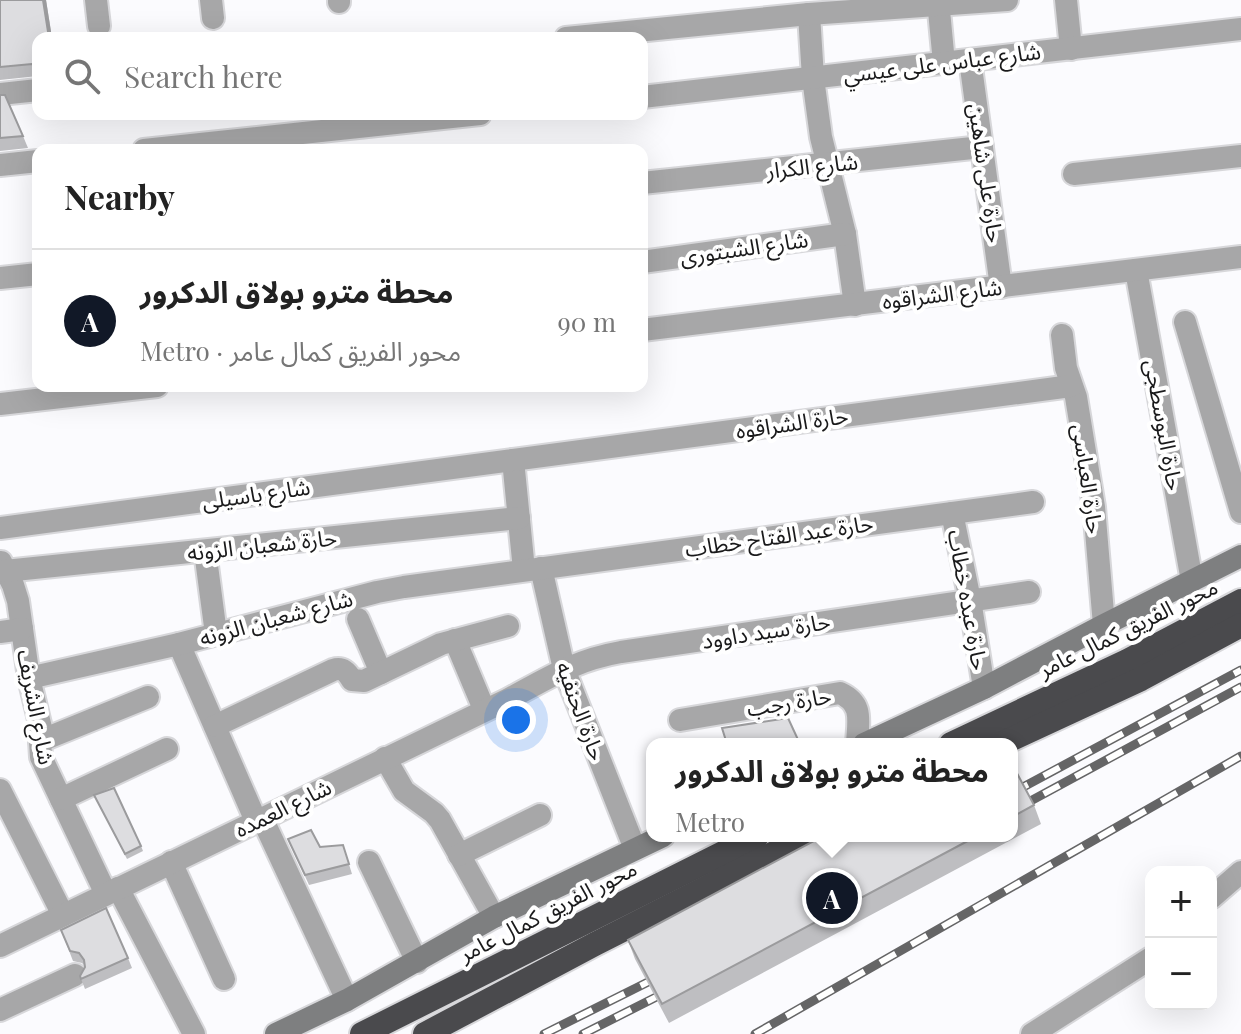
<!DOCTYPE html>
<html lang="en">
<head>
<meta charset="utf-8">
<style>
  :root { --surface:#fff; --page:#f6f6f6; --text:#222; --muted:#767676; --line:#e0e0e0; --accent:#111827 }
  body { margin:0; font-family:"Playfair Display","Noto Sans Arabic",serif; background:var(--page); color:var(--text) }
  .controls { position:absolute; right:24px; bottom:24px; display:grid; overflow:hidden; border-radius:16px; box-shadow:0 8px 32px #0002 }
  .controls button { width:72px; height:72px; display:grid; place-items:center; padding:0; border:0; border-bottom:2px solid var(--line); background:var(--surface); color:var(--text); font:40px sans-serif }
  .you { position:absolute; left:516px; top:720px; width:28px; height:28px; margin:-20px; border:6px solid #fff; border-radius:50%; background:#1a73e8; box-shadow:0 0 0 12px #1a73e833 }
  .badge { display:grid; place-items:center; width:52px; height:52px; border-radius:50%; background:var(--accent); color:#fff; font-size:26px; font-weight:700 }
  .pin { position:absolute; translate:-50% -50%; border:4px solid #fff; box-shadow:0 2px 8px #0006 }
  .popup { position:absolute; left:646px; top:738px; width:372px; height:104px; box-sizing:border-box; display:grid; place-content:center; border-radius:16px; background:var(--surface); filter:drop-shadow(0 2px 6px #0005); font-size:26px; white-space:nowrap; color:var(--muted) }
  .popup b { font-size:30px; color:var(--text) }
  .popup::after { content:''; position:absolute; left:50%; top:100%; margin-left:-16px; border:16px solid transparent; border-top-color:var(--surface) }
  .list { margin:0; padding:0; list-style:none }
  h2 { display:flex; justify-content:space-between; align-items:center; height:104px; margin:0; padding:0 32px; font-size:34px }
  h2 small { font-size:26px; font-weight:400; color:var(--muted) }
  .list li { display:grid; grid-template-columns:52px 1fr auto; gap:24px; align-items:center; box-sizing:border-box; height:144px; padding:0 32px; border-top:2px solid var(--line) }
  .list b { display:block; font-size:30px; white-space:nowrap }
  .list p { margin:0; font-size:26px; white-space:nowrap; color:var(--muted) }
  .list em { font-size:26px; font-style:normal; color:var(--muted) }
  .icon { flex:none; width:44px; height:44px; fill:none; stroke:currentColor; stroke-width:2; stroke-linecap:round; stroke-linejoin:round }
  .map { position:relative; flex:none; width:1241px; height:1034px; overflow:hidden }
  .search { position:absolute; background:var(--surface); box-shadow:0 8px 32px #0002; left:32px; top:32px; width:616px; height:88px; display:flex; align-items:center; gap:20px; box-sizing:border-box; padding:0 28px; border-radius:16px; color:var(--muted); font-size:30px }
  .panel { position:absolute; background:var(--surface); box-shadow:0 8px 32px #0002; left:32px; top:144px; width:616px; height:248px; border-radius:16px }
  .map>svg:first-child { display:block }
</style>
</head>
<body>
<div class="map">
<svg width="1241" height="1034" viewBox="0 0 1241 1034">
  <rect width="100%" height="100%" fill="#fbfbfe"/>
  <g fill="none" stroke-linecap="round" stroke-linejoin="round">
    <defs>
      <g id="minor">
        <polyline points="96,0 99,26"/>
        <polyline points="211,0 213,18"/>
        <polyline points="339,0 339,2"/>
        <polyline points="938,0 944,63"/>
        <polyline points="1066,0 1071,49"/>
        <polyline points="809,14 813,78 821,137 845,234 855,305"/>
        <polyline points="566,38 809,14 1007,0"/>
        <polyline points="970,60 1001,287"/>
        <polyline points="0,94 38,90"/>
        <polyline points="642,97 1241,29"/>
        <polyline points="144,150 480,114"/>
        <polyline points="0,165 38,161"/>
        <polyline points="1074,174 1241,156"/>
        <polyline points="642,183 982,147"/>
        <polyline points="642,262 845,234"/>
        <polyline points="1136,270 1192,581"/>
        <polyline points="0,278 38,274"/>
        <polyline points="1185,322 1241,512"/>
        <polyline points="642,330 1241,257"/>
        <polyline points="1062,335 1066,368 1076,397 1094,507 1104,625"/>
        <polyline points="0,404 157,386"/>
        <polyline points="513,460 524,570"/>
        <polyline points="952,513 970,600 984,688"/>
        <polyline points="0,528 1071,386"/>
        <polyline points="205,551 216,634"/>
        <polyline points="1,562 13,585 18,601 29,678 41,728 40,741 41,757 106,894"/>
        <polyline points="541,568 564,669 635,849"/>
        <polyline points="5,571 519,518"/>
        <polyline points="358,619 381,673"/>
        <polyline points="0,632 22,629"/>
        <polyline points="455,640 484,709"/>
        <polyline points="179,644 256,821"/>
        <polyline points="29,678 179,644 377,592 404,587 1033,502"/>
        <path d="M680,720L840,693C864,704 858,721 857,744"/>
        <path d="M215,726L333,670C343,667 347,672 352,680L364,681L441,644L508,626"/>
        <polyline points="40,741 148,697"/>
        <polyline points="385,758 404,791 434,813 440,820 494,917"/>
        <polyline points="0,790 63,915"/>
        <polyline points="61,799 167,749"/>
        <polyline points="262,818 347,1000"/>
        <polyline points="459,855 540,815"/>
        <polyline points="171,862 224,979"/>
        <polyline points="369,862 417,962"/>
        <polyline points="118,888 194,1034"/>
        <polyline points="1211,898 1241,872"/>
        <path d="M0,946L507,700C548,678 575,660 621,652L1029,592"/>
        <polyline points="0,1010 75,975"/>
        <polyline points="1032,1034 1151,958"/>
      </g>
      <g id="secondary">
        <polyline points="864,744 984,688 1104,625 1241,556"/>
        <polyline points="276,1034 347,1000 494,917 663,836"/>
      </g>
      <g id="motorway">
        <polyline points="951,744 1127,661 1241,601"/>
        <polyline points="1001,744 1141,679 1241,625"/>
        <polyline points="362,1034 757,836"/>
        <polyline points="425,1034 595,944 808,836"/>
      </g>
    </defs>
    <use href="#minor" stroke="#d7d7da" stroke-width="26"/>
    <use href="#secondary" stroke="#d7d7da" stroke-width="26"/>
    <use href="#motorway" stroke="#d7d7da" stroke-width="28"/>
    <use href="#minor" stroke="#a7a7a8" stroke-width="22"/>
    <use href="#secondary" stroke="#7e7f80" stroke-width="22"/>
    <use href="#motorway" stroke="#4a4a4d" stroke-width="24"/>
    <defs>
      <g id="rail">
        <polyline points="1012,793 1241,670"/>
        <polyline points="1012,811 1241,687"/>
        <polyline points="544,1034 668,972"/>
        <polyline points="583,1034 676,987"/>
        <polyline points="755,1034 1241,756"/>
      </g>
    </defs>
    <use href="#rail" stroke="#656566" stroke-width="9"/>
    <use href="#rail" stroke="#fff" stroke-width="6" stroke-dasharray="18" stroke-linecap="butt"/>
  </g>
  <g fill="#bebec1">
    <polygon points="0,0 46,0 52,38 38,38 38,76 0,80"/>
    <polygon points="0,95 23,136 28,148 0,151"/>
    <polygon points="1012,764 1034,805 1041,824 669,1023 635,959 628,940 823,836 1012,836"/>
    <polygon points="94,795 141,846 143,851 127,859"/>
    <polygon points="288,839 320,847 343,845 352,874 309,885"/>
    <polygon points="61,930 128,958 132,968 85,989 80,976 85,966 82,963 73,961"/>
  </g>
  <polygon fill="#9b9b9d" points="43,0 46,0 52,38 49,38"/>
  <g fill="#dddde0" stroke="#9b9b9d" stroke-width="2">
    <polygon points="0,0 43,0 49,38 38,38 38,65 32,64 0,67"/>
    <polygon points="0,95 5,95 23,136 0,138"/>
    <polygon points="788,718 800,744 727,744 722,728"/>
    <polygon points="1012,764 1034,805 1012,817"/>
    <polygon points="114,788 141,846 125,854 94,795"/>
    <polygon points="311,830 320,847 343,845 349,864 305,875 288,839"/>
    <polygon points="823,836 977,836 662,1004 628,940"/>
    <polygon points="106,908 128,958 81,979 80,976 85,967 84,960 79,953 70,951 61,930"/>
  </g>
  <g text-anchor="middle" stroke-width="8" stroke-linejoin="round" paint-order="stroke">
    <g font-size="22" fill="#1a1a1b" stroke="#fff">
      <text transform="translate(942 63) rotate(-7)" y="8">شارع عباس على عيسي</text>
      <text transform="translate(812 166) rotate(-6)" y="8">شارع الكرار</text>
      <text transform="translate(986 173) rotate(82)" y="8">حارة على شاهين</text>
      <text transform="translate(744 248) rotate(-8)" y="8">شارع الشبتورى</text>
      <text transform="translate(942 294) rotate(-7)" y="8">شارع الشراقوه</text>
      <text transform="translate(792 423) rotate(-8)" y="8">حارة الشراقوه</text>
      <text transform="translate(1164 425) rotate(80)" y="8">حارة البوسطجى</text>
      <text transform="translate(1088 479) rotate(82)" y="8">حارة العباسى</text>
      <text transform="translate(256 494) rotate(-8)" y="8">شارع باسيلى</text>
      <text transform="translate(779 536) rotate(-8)" y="8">حارة عبد الفتاح خطاب</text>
      <text transform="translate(262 545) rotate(-6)" y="8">حارة شعبان الزونه</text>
      <text transform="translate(968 600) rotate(80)" y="8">حارة عبده خطاب</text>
      <text transform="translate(276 618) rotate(-15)" y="8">شارع شعبان الزونه</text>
      <text transform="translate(1128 628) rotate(-26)" y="8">محور الفريق كمال عامر</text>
      <text transform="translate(766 631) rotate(-9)" y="8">حارة سيد داوود</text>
      <text transform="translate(789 702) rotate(-9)" y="8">حارة رجب</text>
      <text transform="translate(36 707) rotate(79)" y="8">شارع الشريف</text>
      <text transform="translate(581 711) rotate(70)" y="8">حارة الحنفيه</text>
      <text transform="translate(283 808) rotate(-26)" y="8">شارع العمده</text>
      <text transform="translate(548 911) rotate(-27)" y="8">محور الفريق كمال عامر</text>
    </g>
  </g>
</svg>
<div class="controls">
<button>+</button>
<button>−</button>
</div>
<div class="you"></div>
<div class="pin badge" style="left:832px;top:898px">A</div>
<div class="popup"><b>محطة مترو بولاق الدكرور</b>Metro</div>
<div class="search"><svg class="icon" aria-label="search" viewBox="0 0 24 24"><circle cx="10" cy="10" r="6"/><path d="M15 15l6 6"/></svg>Search here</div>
<section class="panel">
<h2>Nearby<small></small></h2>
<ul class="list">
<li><span class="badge">A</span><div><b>محطة مترو بولاق الدكرور</b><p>Metro · محور الفريق كمال عامر</p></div><em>90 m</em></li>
</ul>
</section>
</div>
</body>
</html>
